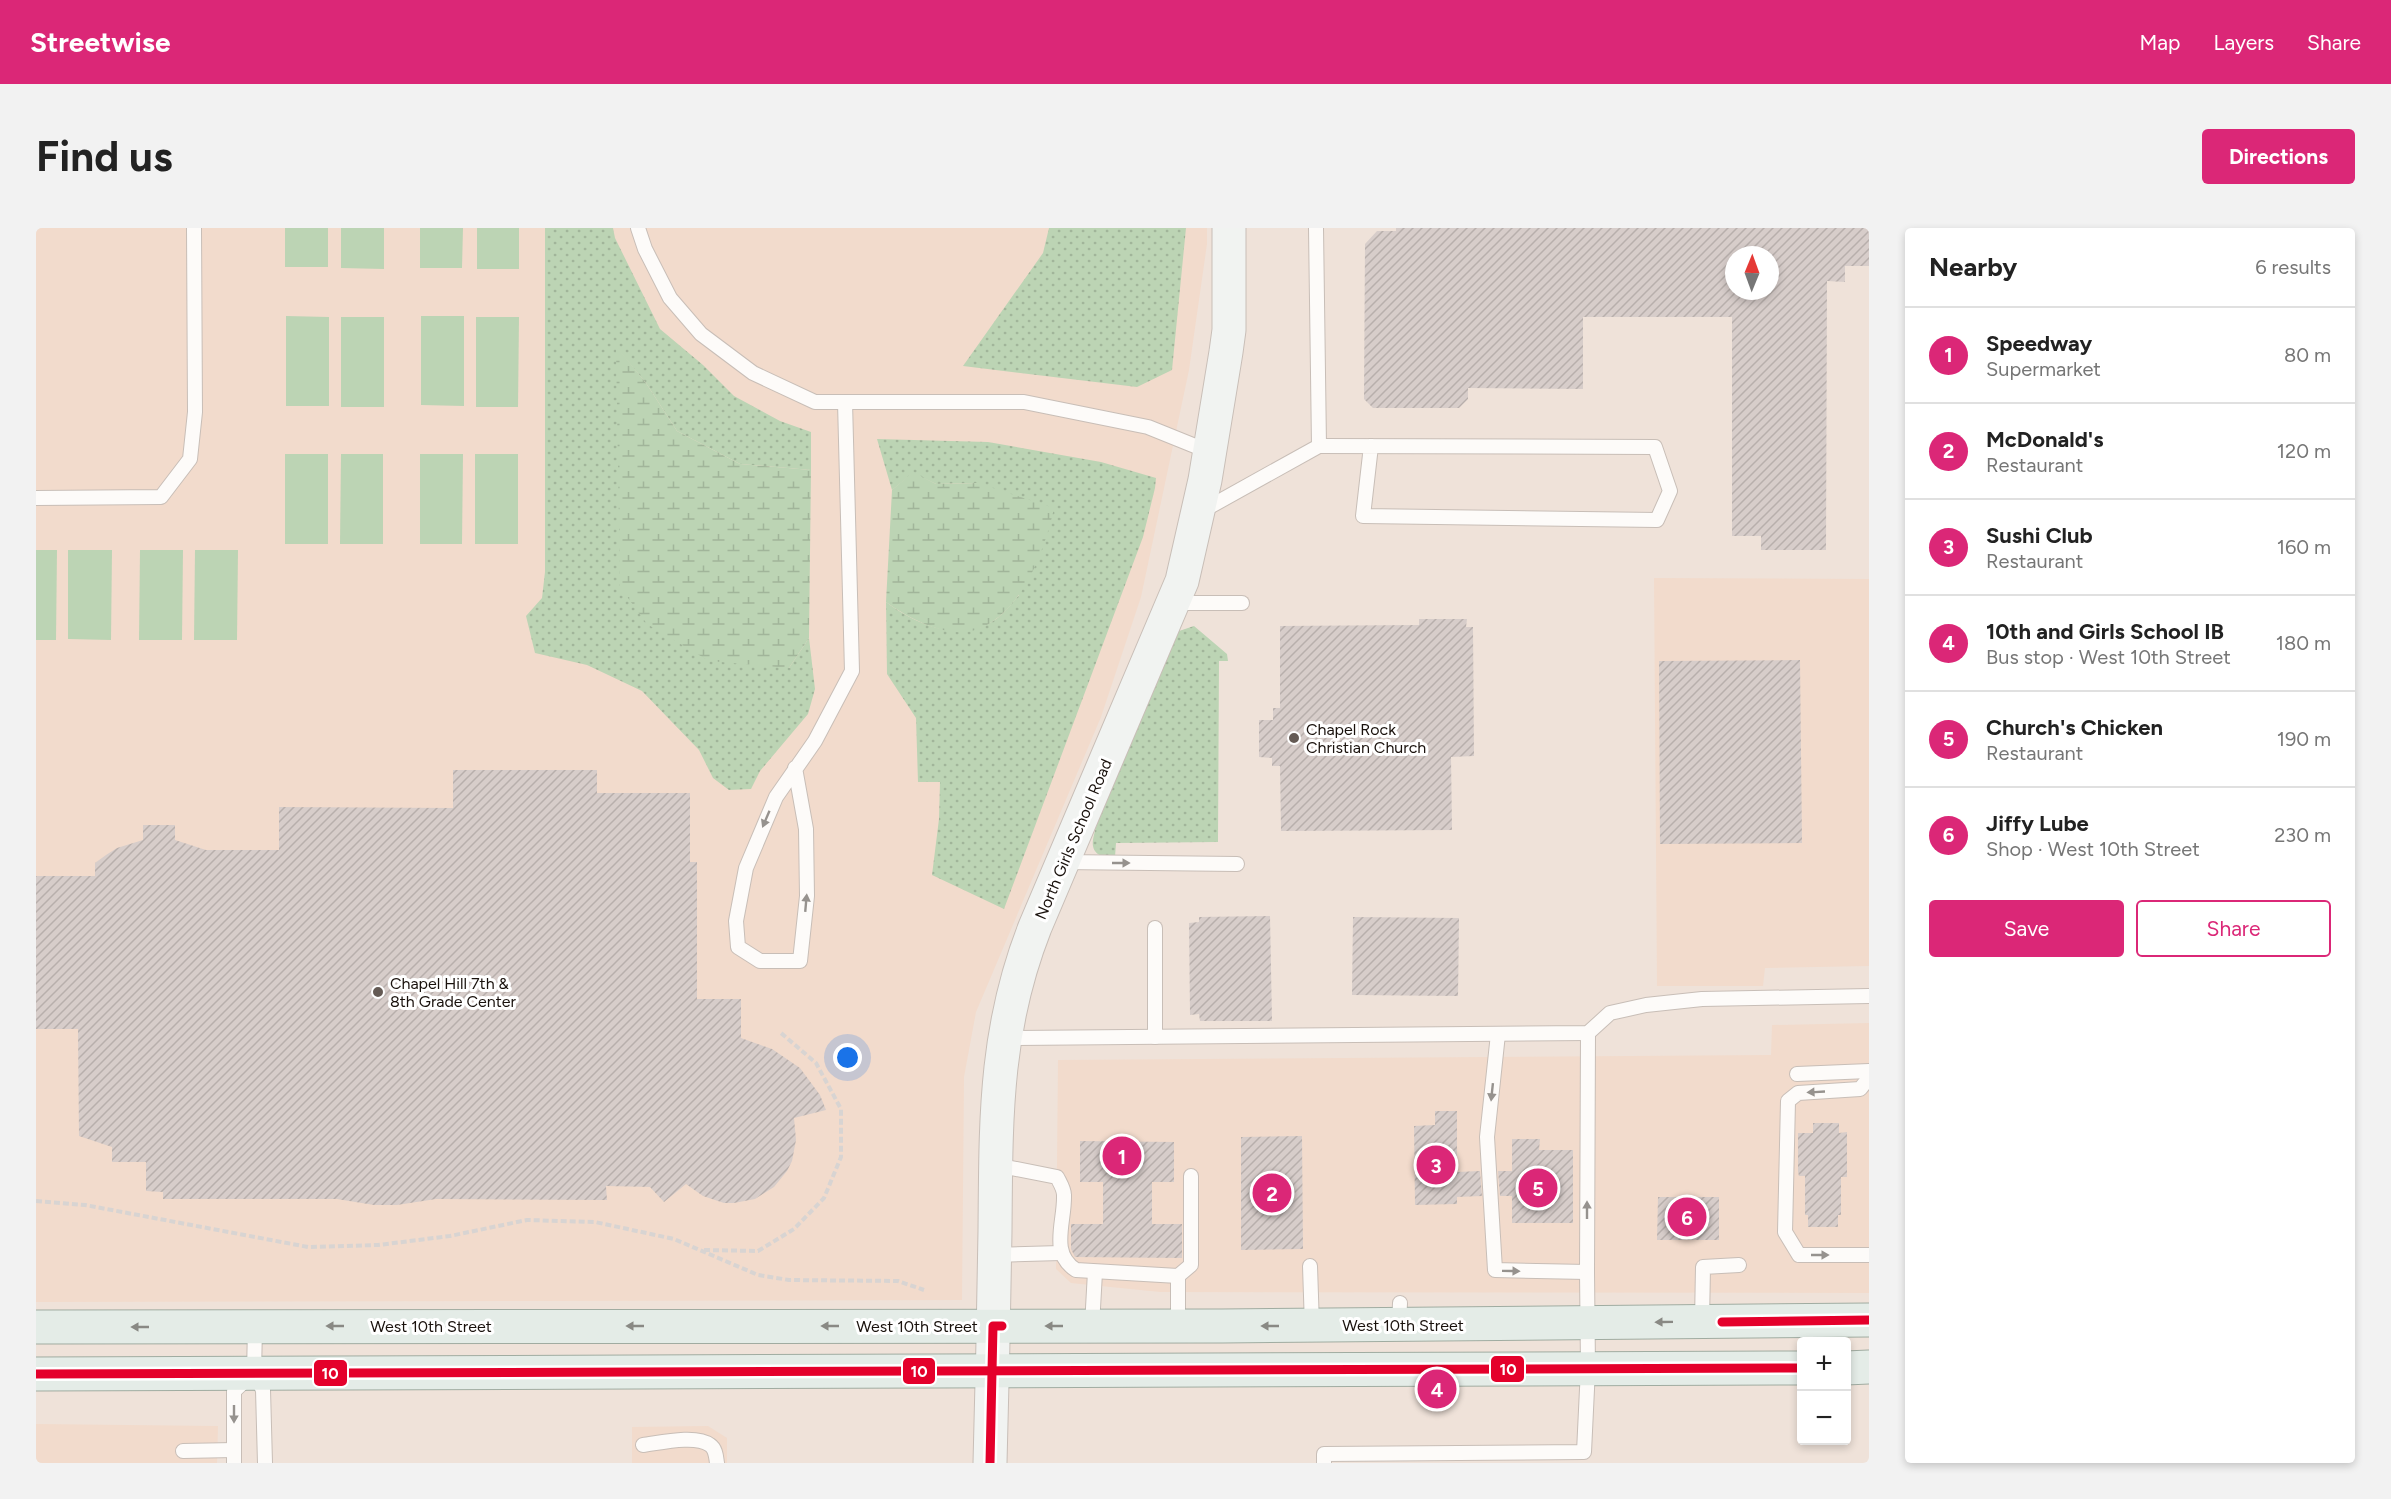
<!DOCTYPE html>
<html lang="en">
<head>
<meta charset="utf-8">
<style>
  :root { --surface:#fff; --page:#f2f2f2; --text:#222; --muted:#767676; --line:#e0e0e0; --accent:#db2777 }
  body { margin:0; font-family:Figtree,sans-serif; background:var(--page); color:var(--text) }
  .controls { position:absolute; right:18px; bottom:18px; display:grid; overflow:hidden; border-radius:6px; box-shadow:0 3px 9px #0003 }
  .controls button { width:54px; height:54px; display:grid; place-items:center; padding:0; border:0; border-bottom:2px solid var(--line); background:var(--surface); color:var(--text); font:30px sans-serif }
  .compass { position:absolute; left:1689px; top:18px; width:54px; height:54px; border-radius:50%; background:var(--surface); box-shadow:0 3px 9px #0003; rotate:1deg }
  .you { position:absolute; left:812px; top:830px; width:21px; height:21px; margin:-15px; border:4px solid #fff; border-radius:50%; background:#1a73e8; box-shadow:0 0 0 9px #1a73e833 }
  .badge { display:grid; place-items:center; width:39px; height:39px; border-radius:50%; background:var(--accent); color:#fff; font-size:20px; font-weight:700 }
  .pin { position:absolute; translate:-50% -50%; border:3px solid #fff; box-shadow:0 2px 6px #0006 }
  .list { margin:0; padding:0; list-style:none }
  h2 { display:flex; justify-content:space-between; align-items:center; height:78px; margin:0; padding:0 24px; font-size:26px }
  h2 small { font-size:20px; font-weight:400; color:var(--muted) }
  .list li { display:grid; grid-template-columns:39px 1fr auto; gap:18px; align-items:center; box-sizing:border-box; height:96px; padding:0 24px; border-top:2px solid var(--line) }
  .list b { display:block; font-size:22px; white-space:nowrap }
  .list p { margin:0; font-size:20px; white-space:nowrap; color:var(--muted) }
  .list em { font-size:20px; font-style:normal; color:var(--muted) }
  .actions { display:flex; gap:12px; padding:18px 24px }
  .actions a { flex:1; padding:14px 0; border:2px solid var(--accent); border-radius:6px; text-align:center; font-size:21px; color:var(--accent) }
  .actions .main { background:var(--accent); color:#fff }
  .map { position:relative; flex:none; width:1833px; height:1235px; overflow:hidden; border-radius:6px }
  header { display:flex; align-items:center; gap:36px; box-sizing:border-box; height:84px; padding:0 30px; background:var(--accent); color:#fff }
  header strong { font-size:28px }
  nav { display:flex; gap:33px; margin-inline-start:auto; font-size:21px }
  .intro { display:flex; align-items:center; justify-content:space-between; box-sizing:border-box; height:144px; padding:0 36px }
  h1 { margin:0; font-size:42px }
  .button { padding:15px 27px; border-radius:6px; background:var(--accent); color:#fff; font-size:21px; font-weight:700 }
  main { display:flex; gap:36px; padding:0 36px }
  aside { flex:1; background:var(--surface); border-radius:6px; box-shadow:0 3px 9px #0003 }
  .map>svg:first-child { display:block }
</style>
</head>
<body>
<header>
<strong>Streetwise</strong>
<nav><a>Map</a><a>Layers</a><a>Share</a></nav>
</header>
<div class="intro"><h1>Find us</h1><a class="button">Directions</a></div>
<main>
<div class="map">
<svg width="1833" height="1235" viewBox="0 0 1833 1235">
  <defs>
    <pattern id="grass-dots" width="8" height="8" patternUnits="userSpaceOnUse" patternTransform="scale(1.5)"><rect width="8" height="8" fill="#bcd4b4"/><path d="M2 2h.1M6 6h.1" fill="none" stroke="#a1b59a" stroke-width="1.8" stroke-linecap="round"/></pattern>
    <pattern id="wetland-marsh" width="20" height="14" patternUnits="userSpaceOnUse" patternTransform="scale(1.5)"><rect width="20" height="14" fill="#bcd4b4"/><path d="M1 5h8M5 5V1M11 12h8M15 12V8" fill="none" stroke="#a1b59a"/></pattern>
    <pattern id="building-hatch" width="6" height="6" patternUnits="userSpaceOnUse" patternTransform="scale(1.5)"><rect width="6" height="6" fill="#d7cdca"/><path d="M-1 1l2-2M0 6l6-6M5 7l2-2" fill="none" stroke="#b8afac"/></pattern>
  </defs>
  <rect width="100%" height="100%" fill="#efe2d9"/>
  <g fill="#f2dbcc">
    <polygon points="0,0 1171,0 1171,16 1153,142 1105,369 1065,489 940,784 928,849 926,1072 0,1074"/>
    <polygon points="1618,350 1833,351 1833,738 1729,740 1727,758 1621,758"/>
    <polygon points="1833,795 1833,1065 1124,1064 1035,1055 1020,1041 1022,832 1735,827 1736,797"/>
    <polygon points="0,1196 182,1198 181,1235 0,1235"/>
    <polygon points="672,1198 691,1210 691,1235 596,1235 596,1199"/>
  </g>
  <g fill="url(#grass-dots)">
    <polygon points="509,0 577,0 579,10 624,101 667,137 698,168 744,193 775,204 775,242 704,236 641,203 610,155 580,119 753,440 773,410 779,461 772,486 724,543 715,561 693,562 677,550 663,522 606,463 551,437 499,425 490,388 506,370 509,344"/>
    <polygon points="1013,0 1150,0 1136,142 1101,159 927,138 1007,25"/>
    <path d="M841,211L952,214L1065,234L1120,250L1119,260L1107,309L968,681L896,647L903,591L904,554H882L880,490L851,446L850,374C879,396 923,415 957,393C967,387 975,376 983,367L942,255L900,256L877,245L856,262Z"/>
    <path d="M1158,398L1191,426L1192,433H1183L1182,614L1080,615L1079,629C1070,629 1059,629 1057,618C1052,599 1127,433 1140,404Z"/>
  </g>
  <g fill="url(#wetland-marsh)">
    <polygon points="580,118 610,155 641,203 704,236 775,242 773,410 753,440 673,433 611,396 584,359"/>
    <path d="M877,244L900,256L942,255L1018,280C1009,322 985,388 939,402C911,411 872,390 850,374L856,262Z"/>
  </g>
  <g fill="#bcd4b4">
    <rect x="249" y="0" width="43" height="39"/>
    <polygon points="305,0 348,0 348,41 305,40"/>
    <polygon points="384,0 427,0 426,40 384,40"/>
    <rect x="441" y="0" width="42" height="41"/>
    <polygon points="250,88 293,89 293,178 250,178"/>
    <polygon points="385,88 428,88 428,178 385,177"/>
    <rect x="305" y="89" width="43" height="90"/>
    <polygon points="440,89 483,89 482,179 440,179"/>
    <rect x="249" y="226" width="43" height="90"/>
    <polygon points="305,226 347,226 347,316 304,316"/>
    <polygon points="384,226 427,226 426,316 384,316"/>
    <rect x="439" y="226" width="43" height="90"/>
    <polygon points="0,322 21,322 20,412 0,412"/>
    <polygon points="32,322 76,322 75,412 32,411"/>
    <polygon points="104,322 147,322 146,412 103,412"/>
    <polygon points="159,322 202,322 201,412 158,412"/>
  </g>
  <g fill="url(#building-hatch)" fill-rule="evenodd">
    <path d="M1360,0H1833V38H1809V54L1791,53L1790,322H1725V308H1696V89H1547V161L1432,160V171L1423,180H1337L1328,171L1329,16L1341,3H1360ZM1698,27H1734V63H1698Z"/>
    <polygon points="1383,391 1431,391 1430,399 1437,399 1438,528 1415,529 1416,602 1245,603 1244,538 1236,538 1236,530 1223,529 1223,492 1237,492 1237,480 1244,480 1244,398 1383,397"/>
    <polygon points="1764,432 1766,615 1624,616 1623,433"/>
    <polygon points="417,542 561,542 561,565 654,565 654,634 661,634 661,771 705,771 705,810 736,821 764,840 784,867 790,882 758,890 760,912 756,933 751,943 738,959 719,971 698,975 688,975 667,968 650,956 628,974 614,959 570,958 571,972 400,971 361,977 338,977 301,971 127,971 127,964 110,963 110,934 76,934 76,919 43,908 42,801 0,801 0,648 59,648 59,635 70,627 81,620 107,612 107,597 139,597 139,612 170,622 243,622 243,579 417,580"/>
    <polygon points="1234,688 1236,793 1164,793 1163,786 1154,787 1153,695 1163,694 1163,689"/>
    <polygon points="1317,689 1423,690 1422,768 1316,767"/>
    <polygon points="1399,883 1421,883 1421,944 1444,943 1446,968 1421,969 1421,976 1379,977 1378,898 1399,897"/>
    <polygon points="1777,895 1803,895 1803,905 1811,904 1811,949 1805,949 1805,987 1802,987 1802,999 1772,999 1772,987 1769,987 1769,948 1763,948 1762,944 1762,905 1777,905"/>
    <polygon points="1266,908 1267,1021 1205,1022 1205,909"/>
    <polygon points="1476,911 1504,911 1503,922 1537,922 1537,995 1476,995 1476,968 1464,968 1462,943 1476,943"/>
    <polygon points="1044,913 1138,914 1138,954 1116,954 1116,996 1146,996 1146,1030 1039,1029 1035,1021 1035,996 1067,996 1067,954 1044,954"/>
    <polygon points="1622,969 1683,969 1683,1012 1621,1012"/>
  </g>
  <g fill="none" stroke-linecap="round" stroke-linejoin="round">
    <defs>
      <g id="service">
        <polyline points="602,0 609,21 634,70 665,106 717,145 779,174 988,174 1112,199 1174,224"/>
        <polyline points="1283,218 1619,219 1634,263 1621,292 1327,288 1335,218"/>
        <polyline points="0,270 125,269 154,231 159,184 158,0"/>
        <polyline points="1166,283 1283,218 1280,0"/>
        <polyline points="1138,375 1206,375"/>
        <polyline points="759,540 770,601 771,668 764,733 724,733 702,719 700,693 710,640 740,569 779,513 816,443 809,174"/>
        <polyline points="1026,634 1201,636"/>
        <polyline points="1462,806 1451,909 1459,1042 1551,1044 1552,805"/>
        <polyline points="1119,809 1119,700"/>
        <polyline points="969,810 1552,805 1574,785 1610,777 1666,771 1833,768"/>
        <polyline points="1761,846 1833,843"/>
        <polyline points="1833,850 1824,861 1762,865 1752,873 1749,1004 1763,1027 1833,1027"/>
        <path d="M960,937L1021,949C1024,955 1028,961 1028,967C1029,994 1013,1025 1040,1042L1142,1048"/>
        <polyline points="958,1027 1025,1025"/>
        <polyline points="1274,1038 1276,1098"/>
        <polyline points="1666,1094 1667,1039 1703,1037"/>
        <polyline points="1363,1097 1364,1075"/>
        <polyline points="1056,1098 1059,1044"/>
        <polyline points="1142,1098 1142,1048 1155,1037 1155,948"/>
        <polyline points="219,1099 218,1145 227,1162 229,1235"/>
        <path d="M607,1217C623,1215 660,1206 674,1217C680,1221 680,1229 681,1235"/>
        <polyline points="147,1223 198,1222"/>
        <polyline points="198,1235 198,1163 212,1150"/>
        <polyline points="1288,1235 1288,1226 1548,1224 1552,1140 1551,1044"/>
      </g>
      <path id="secondary" d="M954,1235C956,1158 958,1080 959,1003C960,894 958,803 999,699L1146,353L1169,252L1190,124L1193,102V0"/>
      <g id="primary">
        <polyline points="0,1099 1186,1098 1833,1092"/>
        <polyline points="1810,1140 1833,1139"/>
        <polyline points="0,1146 1766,1140"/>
      </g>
    </defs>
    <use href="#service" stroke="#c8beb7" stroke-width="16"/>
    <use href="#secondary" stroke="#c8beb7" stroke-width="35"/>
    <use href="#primary" stroke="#a0aca1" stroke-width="35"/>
    <g stroke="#d8d4d2" stroke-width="4" stroke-dasharray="6 3" stroke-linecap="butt">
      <polyline points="0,973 49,977 272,1019 342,1017 414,1008 491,992 559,994 638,1011 722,1047 753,1052 862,1053 888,1062"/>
      <polyline points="668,1022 722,1023 758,1001 788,970 805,929 805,881 780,835 745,805"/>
    </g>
    <use href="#service" stroke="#fdfbf9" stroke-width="14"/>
    <use href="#secondary" stroke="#f1f3f1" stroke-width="33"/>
    <use href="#primary" stroke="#e4ece7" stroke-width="33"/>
    <defs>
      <g id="bus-1">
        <polyline points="1686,1094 1833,1092"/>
        <polyline points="0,1146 1766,1140"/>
        <polyline points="954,1235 957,1098 966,1098"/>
      </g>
    </defs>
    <use href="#bus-1" stroke="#fff" stroke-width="14"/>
    <use href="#bus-1" stroke="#e4002b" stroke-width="9"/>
  </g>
  <defs><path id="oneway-solid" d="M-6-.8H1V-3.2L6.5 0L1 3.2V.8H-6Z" transform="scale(1.5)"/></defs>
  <g fill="#96928e">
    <use href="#oneway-solid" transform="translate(730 591) rotate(113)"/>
    <use href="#oneway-solid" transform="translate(1085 635)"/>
    <use href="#oneway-solid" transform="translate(770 675) rotate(-85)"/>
    <use href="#oneway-solid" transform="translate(1456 864) rotate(96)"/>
    <use href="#oneway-solid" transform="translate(1780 864) rotate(177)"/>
    <use href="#oneway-solid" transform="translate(1551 982) rotate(-90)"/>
    <use href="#oneway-solid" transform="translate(1784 1027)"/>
    <use href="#oneway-solid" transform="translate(1475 1043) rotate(1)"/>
    <use href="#oneway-solid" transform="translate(198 1186) rotate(90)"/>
  </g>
  <g fill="#898984">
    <use href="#oneway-solid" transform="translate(1628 1094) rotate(179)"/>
    <use href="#oneway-solid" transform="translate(299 1098) rotate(180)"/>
    <use href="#oneway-solid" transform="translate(599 1098) rotate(180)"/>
    <use href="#oneway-solid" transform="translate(794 1098) rotate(-180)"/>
    <use href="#oneway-solid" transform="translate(1018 1098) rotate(180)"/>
    <use href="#oneway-solid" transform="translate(1234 1098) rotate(180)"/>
    <use href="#oneway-solid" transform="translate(104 1099) rotate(180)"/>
  </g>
  <g fill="#645a54" stroke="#fff" stroke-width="2">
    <circle cx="1258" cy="510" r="6"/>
    <circle cx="342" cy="764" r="6"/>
  </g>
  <g text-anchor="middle" stroke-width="6" stroke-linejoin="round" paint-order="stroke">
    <g font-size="16" fill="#19110c" stroke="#fff" text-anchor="start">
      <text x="1270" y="507">Chapel Rock<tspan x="1270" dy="18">Christian Church</tspan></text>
      <text x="354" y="761">Chapel Hill 7th &amp;<tspan x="354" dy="18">8th Grade Center</tspan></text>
    </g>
    <g font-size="16" fill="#19110c" stroke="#fff">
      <text transform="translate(1037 611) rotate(-67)" y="6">North Girls School Road</text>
      <text x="1367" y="1103">West 10th Street</text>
      <text x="395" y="1104">West 10th Street</text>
      <text x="881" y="1104">West 10th Street</text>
    </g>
  </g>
  <g stroke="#fff" stroke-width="2">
    <rect x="1454" y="1127" width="35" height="28" rx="6" fill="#e4002b"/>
    <rect x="866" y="1129" width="34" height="28" rx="6" fill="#e4002b"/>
    <rect x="277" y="1131" width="35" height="28" rx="6" fill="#e4002b"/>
  </g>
  <g font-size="16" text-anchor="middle" font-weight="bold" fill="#fff">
    <text x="1472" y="1147">10</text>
    <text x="883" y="1149">10</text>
    <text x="294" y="1151">10</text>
  </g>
</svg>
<div class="controls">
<button>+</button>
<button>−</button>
</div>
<svg class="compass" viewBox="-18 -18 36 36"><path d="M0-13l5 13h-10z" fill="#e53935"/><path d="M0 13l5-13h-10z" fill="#767676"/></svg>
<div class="you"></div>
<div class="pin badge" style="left:1086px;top:928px">1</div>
<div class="pin badge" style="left:1236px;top:965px">2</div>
<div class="pin badge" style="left:1400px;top:937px">3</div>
<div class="pin badge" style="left:1401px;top:1161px">4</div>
<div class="pin badge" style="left:1502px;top:960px">5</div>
<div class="pin badge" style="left:1651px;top:989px">6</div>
</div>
<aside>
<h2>Nearby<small>6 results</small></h2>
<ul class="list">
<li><span class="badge">1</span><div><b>Speedway</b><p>Supermarket</p></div><em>80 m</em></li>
<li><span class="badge">2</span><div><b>McDonald's</b><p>Restaurant</p></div><em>120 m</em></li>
<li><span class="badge">3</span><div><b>Sushi Club</b><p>Restaurant</p></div><em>160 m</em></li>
<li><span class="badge">4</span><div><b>10th and Girls School IB</b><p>Bus stop · West 10th Street</p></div><em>180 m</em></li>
<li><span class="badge">5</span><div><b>Church's Chicken</b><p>Restaurant</p></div><em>190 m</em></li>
<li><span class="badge">6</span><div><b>Jiffy Lube</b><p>Shop · West 10th Street</p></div><em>230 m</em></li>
</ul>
<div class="actions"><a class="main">Save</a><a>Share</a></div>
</aside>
</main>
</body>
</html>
